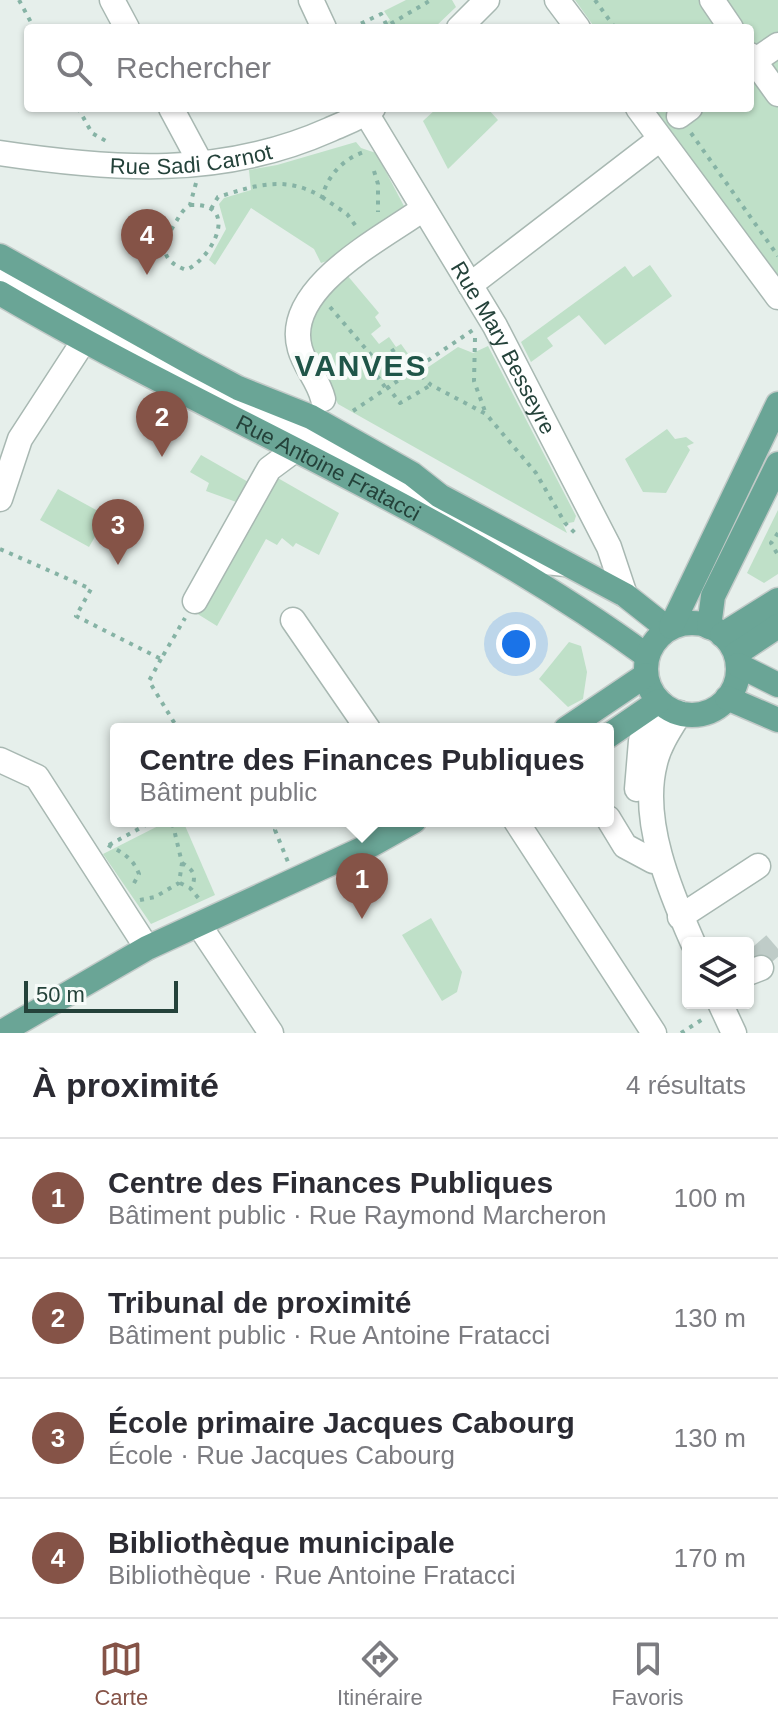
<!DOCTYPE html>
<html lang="fr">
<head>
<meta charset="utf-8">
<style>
  :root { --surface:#fff; --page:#f2f2f3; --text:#2b2b33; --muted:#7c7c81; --line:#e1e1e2; --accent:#855347 }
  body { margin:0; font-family:Helvetica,sans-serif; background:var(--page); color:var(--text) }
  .controls { position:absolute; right:24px; bottom:24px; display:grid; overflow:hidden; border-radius:8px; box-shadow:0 2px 6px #0004 }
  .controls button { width:72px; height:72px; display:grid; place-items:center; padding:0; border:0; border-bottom:2px solid var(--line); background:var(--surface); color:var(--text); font:40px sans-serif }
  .scale { position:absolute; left:24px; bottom:20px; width:154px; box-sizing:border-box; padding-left:8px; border:4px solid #24423a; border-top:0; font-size:22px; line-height:28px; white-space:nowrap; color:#24423a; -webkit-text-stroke:6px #f7fbf9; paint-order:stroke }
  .you { position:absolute; left:516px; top:644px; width:28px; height:28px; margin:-20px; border:6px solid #fff; border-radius:50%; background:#1a73e8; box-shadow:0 0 0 12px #1a73e833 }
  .badge { display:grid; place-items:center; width:52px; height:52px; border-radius:50%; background:var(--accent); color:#fff; font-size:26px; font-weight:700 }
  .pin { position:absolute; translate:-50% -66px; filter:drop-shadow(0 2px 4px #0008) }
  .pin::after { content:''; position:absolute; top:42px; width:28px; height:24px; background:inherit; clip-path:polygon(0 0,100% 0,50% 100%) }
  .popup { position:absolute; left:110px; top:723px; width:504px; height:104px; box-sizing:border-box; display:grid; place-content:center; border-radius:8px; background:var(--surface); filter:drop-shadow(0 2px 6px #0005); font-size:26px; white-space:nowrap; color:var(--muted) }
  .popup b { font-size:30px; color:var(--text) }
  .popup::after { content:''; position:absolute; left:50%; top:100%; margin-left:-16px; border:16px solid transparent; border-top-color:var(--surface) }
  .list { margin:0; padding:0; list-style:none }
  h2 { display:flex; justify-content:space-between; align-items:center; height:104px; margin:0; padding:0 32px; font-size:34px }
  h2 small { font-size:26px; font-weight:400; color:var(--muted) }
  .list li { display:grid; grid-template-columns:52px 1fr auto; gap:24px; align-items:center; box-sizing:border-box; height:120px; padding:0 32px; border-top:2px solid var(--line) }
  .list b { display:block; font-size:30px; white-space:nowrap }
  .list p { margin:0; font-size:26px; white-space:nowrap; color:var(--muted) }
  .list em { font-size:26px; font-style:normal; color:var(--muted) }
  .icon { flex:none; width:44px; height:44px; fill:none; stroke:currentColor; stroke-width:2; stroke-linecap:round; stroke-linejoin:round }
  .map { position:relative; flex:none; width:778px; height:1033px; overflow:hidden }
  .search { position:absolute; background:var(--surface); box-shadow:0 2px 6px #0004; left:24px; right:24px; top:24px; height:88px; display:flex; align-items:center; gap:20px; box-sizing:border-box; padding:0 28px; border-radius:8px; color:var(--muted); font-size:30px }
  .sheet { height:584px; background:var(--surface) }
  nav { display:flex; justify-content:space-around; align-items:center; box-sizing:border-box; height:112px; border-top:2px solid var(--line); background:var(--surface); font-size:22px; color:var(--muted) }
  nav a { display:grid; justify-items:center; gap:4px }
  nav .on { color:var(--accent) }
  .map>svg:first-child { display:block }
</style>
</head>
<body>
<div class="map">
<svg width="778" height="1033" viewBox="0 0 778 1033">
  <rect width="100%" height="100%" fill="#e6efeb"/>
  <g fill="#bfe0c8">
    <polygon points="406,0 452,0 456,7 434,28 376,28 390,20 384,11"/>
    <polygon points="575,0 778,0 778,277 654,108 750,108 750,28 595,28"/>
    <polygon points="437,108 487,108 498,120 448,169 423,121"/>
    <polygon points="356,142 361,148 376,153 405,208 336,258 321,263 314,249 251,208 215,265 209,260 226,229 219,204 224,198 251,190 249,170 277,165"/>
    <polygon points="650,265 672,296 605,345 579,315 547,338 553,346 531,362 521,342 625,266 633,277"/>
    <polygon points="347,275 379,313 375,317 381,326 371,334 379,344 389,337 396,347 401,344 421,372 458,347 473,353 488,346 576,516 574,522 563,524 567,533 338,404 306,340 306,328 323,298"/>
    <polygon points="667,429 675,439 686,437 694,443 687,446 690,450 666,493 643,492 625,459"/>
    <polygon points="201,455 250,483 239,503 206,491 209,483 190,472"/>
    <polygon points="276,477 339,513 319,555 296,543 293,547 282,538 277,545 266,539 217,626 196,613"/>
    <polygon points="58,489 107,516 89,547 40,520"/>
    <polygon points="778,510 778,574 764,583 747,573"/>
    <polygon points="569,642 581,646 587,672 583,699 568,707 539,679"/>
    <polygon points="168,821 183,821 215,895 151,924 103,854"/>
    <polygon points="431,918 462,972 457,992 442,1001 402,935"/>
  </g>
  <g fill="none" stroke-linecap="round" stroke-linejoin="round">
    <polyline stroke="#bfccc8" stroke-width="24" stroke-dasharray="24 12" stroke-linecap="butt" points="756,960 778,941"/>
    <defs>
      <g id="minor">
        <polyline points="112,0 127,28"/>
        <polyline points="311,0 324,28"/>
        <polyline points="557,0 578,28"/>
        <polyline points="712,0 731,28"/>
        <polyline points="459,28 487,0"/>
        <polyline points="750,55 778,94"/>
        <polyline points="750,64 778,45"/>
        <polyline points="171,108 200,162"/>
        <path id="s1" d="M363,108L495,326L609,547L625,595"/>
        <polyline points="638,108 778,297"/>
        <polyline points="679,116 690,108"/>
        <path id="s2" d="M0,153C114,170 221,178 329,130C344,123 360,118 373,108"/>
        <polyline points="0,269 205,386 326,446 534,561 566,564"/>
        <polyline points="470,285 660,139"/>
        <path d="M323,399C319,381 305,367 300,349C282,288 383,238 423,209"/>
        <polyline points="0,499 20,439 83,342"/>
        <polyline points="195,601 269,469 296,449"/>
        <polyline points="293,620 368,729"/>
        <path d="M680,713C670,729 659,745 655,763C640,820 670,891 693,943"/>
        <polyline points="0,760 37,777 147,948"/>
        <polyline points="637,789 641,741 659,701"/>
        <polyline points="608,818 625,846 653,861"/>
        <polyline points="516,821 654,1033"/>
        <polyline points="680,917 758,866"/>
        <polyline points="199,925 271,1033"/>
        <polyline points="748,973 761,968"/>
        <polyline points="720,1003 734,1033"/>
      </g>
      <g id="major">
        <polyline points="0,256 193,364 238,388 311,417 412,474 440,496 625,595 668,629"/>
        <path id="s3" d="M0,293C213,418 447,510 647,656"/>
        <circle cx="692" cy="669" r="46"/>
        <polyline points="671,627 778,404"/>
        <polyline points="709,627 713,596 778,464"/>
        <polyline points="722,635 778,600"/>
        <polyline points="736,654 778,626"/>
        <polyline points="738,665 778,685"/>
        <polyline points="727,698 778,720"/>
        <polyline points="566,729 646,675"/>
        <polyline points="608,736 659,701"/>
        <polyline points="0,1033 147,948 373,844 414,821"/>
      </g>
    </defs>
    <use href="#minor" stroke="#a8b8b2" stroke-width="27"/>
    <use href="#major" stroke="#c2cac8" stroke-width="27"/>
    <g stroke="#86b3a5" stroke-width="4" stroke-dasharray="4 6" stroke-linecap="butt">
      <polyline points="19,0 34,28"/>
      <polyline points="595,0 615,28"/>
      <polyline points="352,28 381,14 387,26 431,0"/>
      <polyline points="78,108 92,133 106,141"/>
      <polyline points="691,133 778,256"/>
      <polyline points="374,171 378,184 378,212"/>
      <polyline points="322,197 347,214 358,229"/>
      <path d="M190,205C242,202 212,259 186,270C160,260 161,247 174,225C179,217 182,210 190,205L196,183"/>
      <path d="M211,209L218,197C256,185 286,175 322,197C328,175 343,159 364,152"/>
      <polyline points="330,307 377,362 395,349 410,371"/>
      <polyline points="475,338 474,381 486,414"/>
      <polyline points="377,362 370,366 385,387"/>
      <polyline points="414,369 431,385 486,414 536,473 565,523 578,536"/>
      <polyline points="387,386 400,403 431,385"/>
      <polyline points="353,411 473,330"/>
      <polyline points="778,533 771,543 778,555"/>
      <polyline points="0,549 91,589 76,616 161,659 185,618"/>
      <polyline points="161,659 149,681 178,729"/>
      <polyline points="280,821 275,830 288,862"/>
      <path d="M108,845C123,853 133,858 139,874L133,885"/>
      <polyline points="109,845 153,821"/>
      <path d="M182,863C194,870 197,876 191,889"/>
      <polyline points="180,883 190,888 200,900"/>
      <polyline points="140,900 155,897 179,883 182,863 172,821"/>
      <polyline points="681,1033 703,1019"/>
    </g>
    <use href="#minor" stroke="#fff" stroke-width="24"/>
    <use href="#major" stroke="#6aa596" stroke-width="24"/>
  </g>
  <g text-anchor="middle" stroke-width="8" stroke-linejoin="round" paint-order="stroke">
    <g font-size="22" fill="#24423a" stroke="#f7fbf9">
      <text dy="8" stroke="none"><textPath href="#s2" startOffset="192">Rue Sadi Carnot</textPath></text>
      <text dy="8" stroke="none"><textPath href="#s1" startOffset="278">Rue Mary Besseyre</textPath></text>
      <text dy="8" stroke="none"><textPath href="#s3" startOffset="372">Rue Antoine Fratacci</textPath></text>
    </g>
    <g font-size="30" font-weight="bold" letter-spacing="2" fill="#1f5548" stroke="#f7fbf9">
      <text x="361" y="376">VANVES</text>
    </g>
  </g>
</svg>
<div class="controls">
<button><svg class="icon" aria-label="layers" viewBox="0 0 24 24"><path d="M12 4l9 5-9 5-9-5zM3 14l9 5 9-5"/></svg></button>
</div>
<div class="scale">50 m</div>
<div class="you"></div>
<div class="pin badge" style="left:362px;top:919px">1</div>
<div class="popup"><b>Centre des Finances Publiques</b>Bâtiment public</div>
<div class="pin badge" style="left:162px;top:457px">2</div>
<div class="pin badge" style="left:118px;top:565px">3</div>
<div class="pin badge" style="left:147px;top:275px">4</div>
<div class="search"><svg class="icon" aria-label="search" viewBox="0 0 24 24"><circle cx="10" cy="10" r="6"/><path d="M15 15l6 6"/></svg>Rechercher</div>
</div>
<section class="sheet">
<h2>À proximité<small>4 résultats</small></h2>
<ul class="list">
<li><span class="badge">1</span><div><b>Centre des Finances Publiques</b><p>Bâtiment public · Rue Raymond Marcheron</p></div><em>100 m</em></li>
<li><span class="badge">2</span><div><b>Tribunal de proximité</b><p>Bâtiment public · Rue Antoine Fratacci</p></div><em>130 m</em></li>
<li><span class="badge">3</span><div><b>École primaire Jacques Cabourg</b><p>École · Rue Jacques Cabourg</p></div><em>130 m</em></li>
<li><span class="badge">4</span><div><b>Bibliothèque municipale</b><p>Bibliothèque · Rue Antoine Fratacci</p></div><em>170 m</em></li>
</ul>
</section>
<nav>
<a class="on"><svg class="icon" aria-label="map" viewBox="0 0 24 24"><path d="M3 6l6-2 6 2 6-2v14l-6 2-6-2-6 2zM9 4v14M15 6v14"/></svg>Carte</a>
<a><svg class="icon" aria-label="directions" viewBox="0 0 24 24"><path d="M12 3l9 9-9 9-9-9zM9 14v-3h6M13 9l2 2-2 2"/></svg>Itinéraire</a>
<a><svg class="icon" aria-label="saved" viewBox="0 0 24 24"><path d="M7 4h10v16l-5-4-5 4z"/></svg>Favoris</a>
</nav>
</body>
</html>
